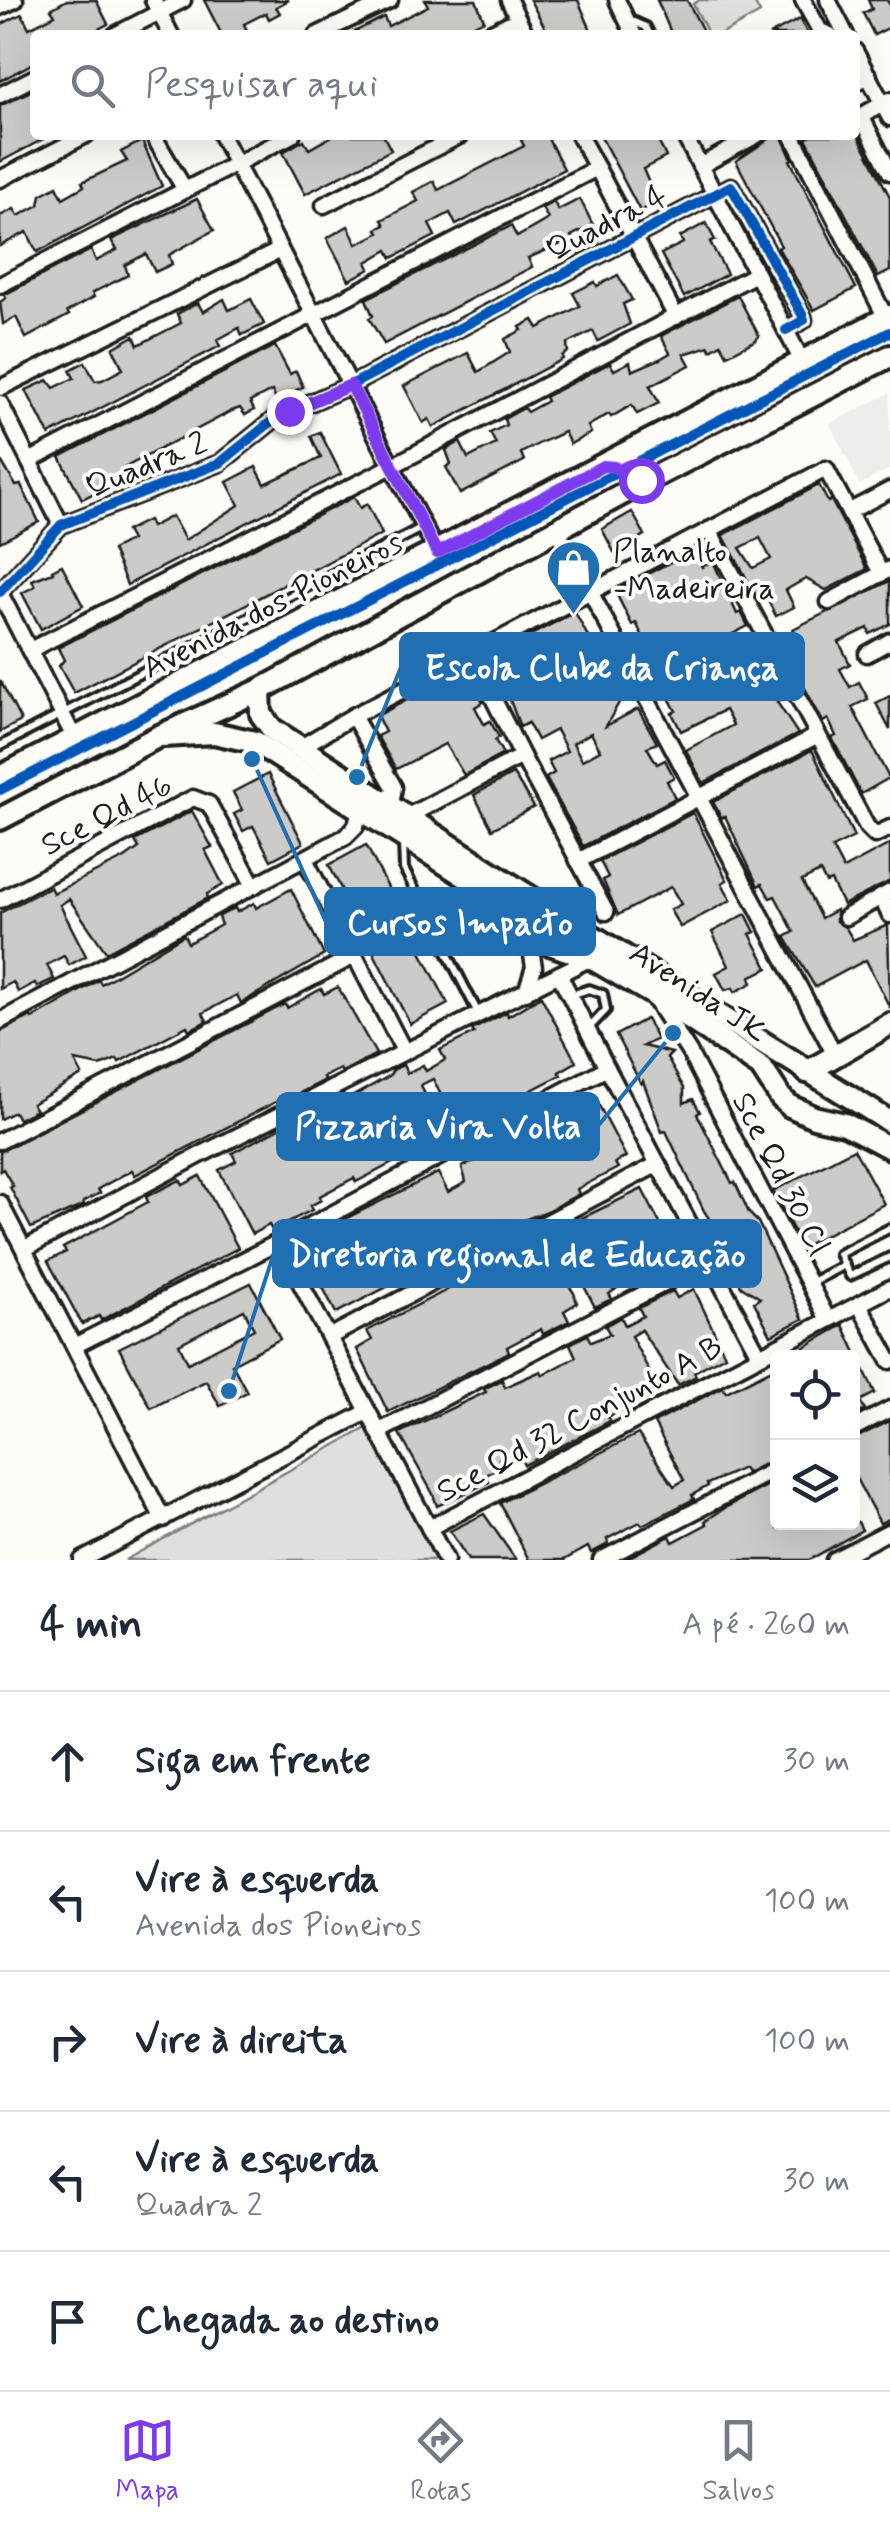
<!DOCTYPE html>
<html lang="pt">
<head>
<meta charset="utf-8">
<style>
  :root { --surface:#fff; --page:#f6f6f7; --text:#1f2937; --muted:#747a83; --line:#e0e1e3; --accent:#7c3aed }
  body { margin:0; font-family:Mynerve,sans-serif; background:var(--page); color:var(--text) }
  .controls { position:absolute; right:30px; bottom:30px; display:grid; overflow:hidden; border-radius:10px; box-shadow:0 10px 40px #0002 }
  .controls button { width:90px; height:90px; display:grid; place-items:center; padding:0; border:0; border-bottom:2px solid var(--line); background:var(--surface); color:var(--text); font:50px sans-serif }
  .stop { position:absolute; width:30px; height:30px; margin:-22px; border:8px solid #7c3aed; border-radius:50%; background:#fff }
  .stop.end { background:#7c3aed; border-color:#fff; box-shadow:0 2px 10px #0008 }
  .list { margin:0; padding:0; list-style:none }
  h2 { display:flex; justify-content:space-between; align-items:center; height:130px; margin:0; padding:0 40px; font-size:42px }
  h2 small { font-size:32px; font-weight:400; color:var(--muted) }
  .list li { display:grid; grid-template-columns:65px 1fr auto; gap:30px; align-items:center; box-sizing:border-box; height:140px; padding:0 40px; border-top:2px solid var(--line) }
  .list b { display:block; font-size:38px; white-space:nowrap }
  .list p { margin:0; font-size:32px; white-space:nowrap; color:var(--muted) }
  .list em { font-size:32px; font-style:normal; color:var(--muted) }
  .icon { flex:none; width:55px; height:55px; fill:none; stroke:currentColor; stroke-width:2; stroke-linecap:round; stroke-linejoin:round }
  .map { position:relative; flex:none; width:890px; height:1560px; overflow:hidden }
  .search { position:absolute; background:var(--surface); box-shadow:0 10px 40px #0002; left:30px; right:30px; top:30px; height:110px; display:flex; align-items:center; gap:25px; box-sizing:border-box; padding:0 35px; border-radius:10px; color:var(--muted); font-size:38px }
  .sheet { height:830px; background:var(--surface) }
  nav { display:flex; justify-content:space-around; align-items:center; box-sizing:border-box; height:140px; border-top:2px solid var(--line); background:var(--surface); font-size:28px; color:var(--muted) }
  nav a { display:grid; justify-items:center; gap:5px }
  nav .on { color:var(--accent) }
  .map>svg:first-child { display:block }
</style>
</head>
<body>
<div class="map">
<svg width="890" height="1560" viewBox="0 0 890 1560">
  <rect width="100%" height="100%" fill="#fdfcf7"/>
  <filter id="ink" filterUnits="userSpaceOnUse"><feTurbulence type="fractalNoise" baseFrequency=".01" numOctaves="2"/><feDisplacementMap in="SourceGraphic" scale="20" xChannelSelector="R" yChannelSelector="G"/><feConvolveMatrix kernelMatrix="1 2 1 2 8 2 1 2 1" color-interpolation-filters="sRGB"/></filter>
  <g filter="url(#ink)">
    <polygon fill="#eeede9" points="890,393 890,469 860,485 830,424"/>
    <g fill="#e0dfdb" stroke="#7e7e7c" stroke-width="2.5">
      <polygon points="700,0 753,0 760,13 720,35 709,35 693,4"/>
      <polygon points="374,1424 435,1560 125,1560"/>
    </g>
    <g fill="#cccbc8" stroke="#1c1c1c" stroke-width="2.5" fill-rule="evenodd">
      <polygon points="67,0 96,0 108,24 87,35 35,35 35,62 0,81 0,25 22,14 29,28 55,15 51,9"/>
      <polygon points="204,0 289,0 276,7 280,13 269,19 266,13 244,24 249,35 222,35"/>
      <polygon points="425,0 476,0 484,20 454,35 348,35 384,17 388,26 428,6"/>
      <polygon points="530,0 578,0 593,35 549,35"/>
      <polygon points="657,0 687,0 705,35 672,35"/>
      <polygon points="868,0 887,0 890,5 890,27 874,35 863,13 872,9"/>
      <polygon points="800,19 808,35 769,35"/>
      <polygon points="35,89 35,135 51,135 0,162 0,106"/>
      <polygon points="334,135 383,135 391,150 305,194 283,152 304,140 309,149"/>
      <polygon points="530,135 546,135 564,169 456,225 450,213 429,224 435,236 392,258 388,250 367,262 370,269 349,280 327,238 348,226 357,244 379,233 377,229 385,225 382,220 418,201 413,192 434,181 438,190 524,146 521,140"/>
      <polygon points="600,135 655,135 666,157 643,169 657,202 640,211"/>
      <polygon points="775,135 781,135 792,159 790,160 856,288 814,310 778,248 781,246 736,161"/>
      <polygon points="812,135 858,135 890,197 890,271 878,277 806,138"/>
      <polygon points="142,141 162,186 37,252 27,232 0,246 0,216 14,209 18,216 39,205 41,195 57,186 63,198 84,186 82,182 127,161 121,152"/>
      <polygon points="197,199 214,230 169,255 172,264 155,272 146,254 125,265 128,275 92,293 94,297 67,312 69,315 26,338 16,317 3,324 0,302 6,298 4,295 91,250 96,261 117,250 111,240"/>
      <polygon points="580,199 593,225 571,236 573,239 528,258 532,267 384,344 369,318 373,316 366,299 511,226 517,237 548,219 542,208 554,202 558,210"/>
      <polygon points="706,223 715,240 710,242 727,274 684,297 661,254 683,243 680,237"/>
      <polygon points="618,275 632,300 623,304 630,324 598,341 593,331 567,344 568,352 562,356 563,359 433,427 429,419 423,423 404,386 468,353 478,372 510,352 505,339 522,330 520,327 533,320 538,328 561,316 580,306 573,293 595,282 597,286"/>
      <polygon points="738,296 759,336 756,340 727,355 721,344 711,350 709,346 684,354 690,365 650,386 659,403 637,414 632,405 611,417 609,414 588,426 591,433 570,444 564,432 542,442 521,453 524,461 460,494 446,467 451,464 446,450 460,442 468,458 496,444 490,433 506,425 504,419 524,408 527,412 547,401 545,397 610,363 614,370 630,362 632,371 660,359 670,353 661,336"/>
      <polygon points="224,299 229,310 251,299 264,324 242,335 239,328 217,340 220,346 49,435 26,390 48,380 54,388 74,378 70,370 85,362 95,381 102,380 123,369 113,348 134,336 138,345 181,323 177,314 198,303 203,312"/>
      <polygon points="275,346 290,374 296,371 303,387 276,400 272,391 250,402 254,410 245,415 240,408 232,411 122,469 126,477 82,499 60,457"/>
      <polygon points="320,432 341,474 127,585 112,550 131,540 126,531 148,520 151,527 172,516 185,540 239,505 227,482 256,467 265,484 321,458 311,436"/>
      <polygon points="0,459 16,486 21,485 39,522 0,542"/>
      <path d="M819,485L828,502L831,500L867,569L826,590L806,579L798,583L786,590L794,607L776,616L767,599L760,603L723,535ZM760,538L771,559L753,568L740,548Z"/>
      <polygon points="354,497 360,508 367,504 382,534 74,693 59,666 64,660 58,648"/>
      <polygon points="632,512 645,535 614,552 602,529"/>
      <path d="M694,550L702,567L713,561L737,614L741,612L748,626L717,642L727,663L755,648L763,665L768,664L786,697L777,702L798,734L703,783L686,750L733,725L725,710L681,731L672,713L676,711L658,677L662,675L636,623L632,625L615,591ZM711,668L721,688L702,698L692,679Z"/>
      <polygon points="62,565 83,606 41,629 22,593 35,586 32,580 53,572 52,570"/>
      <polygon points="890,581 890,624 870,634 868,628 839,642 850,664 840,669 850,687 859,682 868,699 852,707 889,778 861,794 832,738 836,736 828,719 823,722 787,654 793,651 786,638 795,633 793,629"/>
      <path d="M575,612L621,699L606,726L638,709L657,743L647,747L657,764L665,760L674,777L667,781L675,798L583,846L546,778L554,773L548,761L567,751L556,730L537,740L528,723L520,727L493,655ZM591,733L600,750L582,760L573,743Z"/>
      <polygon points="466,669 483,702 475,707 484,724 490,721 499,737 495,740 503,754 464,775 445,744 396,769 377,736 385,732 377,716"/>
      <polygon points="0,680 21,721 0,732"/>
      <polygon points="890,696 890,730 876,703"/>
      <polygon points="812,750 854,837 832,848 843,869 890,844 890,881 843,905 831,881 826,883 820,872 802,881 821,918 836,910 836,921 846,928 853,940 888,925 890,1008 866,960 815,987 785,937 794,932 775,896 770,898 762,884 758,886 725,816 722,818 713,802"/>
      <polygon points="268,774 303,843 271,860 253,826 243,831 234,814 242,810 233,792"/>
      <polygon points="513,774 534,807 492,829 474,795"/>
      <polygon points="192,811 212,847 205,850 223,885 207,894 208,898 106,952 69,899 60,905 86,956 69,965 64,956 47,965 54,979 37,987 35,983 18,992 13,982 0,989 0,913 50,887 53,893 125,858 139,848 135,841"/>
      <polygon points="693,813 727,880 722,883 731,900 680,927 670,910 681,904 671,887 618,915 603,880 608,877 600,861"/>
      <polygon points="366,845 448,1004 410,1024 329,865"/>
      <polygon points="291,889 324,955 241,1003 237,995 203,1013 207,1021 189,1030 187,1026 119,1062 117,1059 100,1066 75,1061 82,1075 32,1104 36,1110 18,1119 14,1112 0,1119 0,1032 30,1017 32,1019 99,980 101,984 184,935 188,943 221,925 218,917 235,908 237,912 254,903 256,908"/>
      <polygon points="746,914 755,932 750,934 768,968 750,977 752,983 735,992 733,988 725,990 716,973 729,966 712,932"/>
      <polygon points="338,987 376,1054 342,1072 340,1069 323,1077 325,1080 290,1098 289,1095 135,1175 132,1170 98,1189 100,1193 83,1202 84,1205 31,1228 10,1187 13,1186 3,1169 0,1171 0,1152 285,1004 287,1008 321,989 324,994"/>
      <polygon points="541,996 576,1062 559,1072 561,1075 526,1093 529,1097 460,1133 433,1079 421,1085 444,1142 410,1161 408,1155 356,1182 354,1178 320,1196 321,1200 310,1206 312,1210 272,1230 269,1225 252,1234 219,1170 236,1161 232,1153 341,1096 337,1105 389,1076 393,1070 403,1065 407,1073 423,1065 426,1071 445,1060 440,1050 474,1033 472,1030 507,1012 508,1016"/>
      <polygon points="646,1019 657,1039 643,1046 672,1053 667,1058 684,1088 684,1103 693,1099 700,1112 697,1114 732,1183 735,1182 749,1213 758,1222 803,1319 771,1335 754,1302 760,1298 741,1286 735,1273 738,1271 719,1242 721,1237 704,1211 666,1131 662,1132 643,1081 641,1084 616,1035"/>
      <polygon points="594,1096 626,1157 615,1163 618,1168 577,1189 579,1194 545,1212 508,1226 505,1220 471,1237 476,1246 459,1255 457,1251 336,1313 304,1250 321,1241 319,1237 351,1216 438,1173 448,1192 466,1182 462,1167 475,1161 473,1157 488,1149 493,1158 512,1149 506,1137 516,1131 558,1111 556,1107 573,1098 578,1105"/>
      <polygon points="854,1149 884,1204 802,1247 773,1191"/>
      <polygon points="200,1176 238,1248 101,1320 99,1316 82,1324 48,1261 66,1252 63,1248 148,1202 146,1197 180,1180 183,1185"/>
      <polygon points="642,1189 678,1258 661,1267 658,1262 641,1271 609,1294 612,1299 595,1307 555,1231"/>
      <polygon points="538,1239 574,1293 577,1303 564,1311 569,1321 543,1334 541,1329 507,1347 509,1352 388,1412 357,1349 372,1340 367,1331 488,1269 490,1273 513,1261 512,1255"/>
      <path d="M251,1283L280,1339L232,1364L247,1392L220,1406L206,1381L151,1408L119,1348ZM244,1310L254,1329L188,1363L179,1344Z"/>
      <polygon points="694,1289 725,1355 694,1372 696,1376 678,1385 641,1330 631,1336 659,1390 608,1417 610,1421 524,1465 516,1450 499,1459 503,1466 486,1475 489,1482 437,1506 433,1494 399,1433 486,1392 484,1389 502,1380 505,1387 541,1371 543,1375 576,1357 570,1344 587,1335 591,1342 610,1334 605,1326 621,1317 625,1325 643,1316 639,1308 673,1291 677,1298"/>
      <polygon points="843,1325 875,1393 860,1401 865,1410 852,1417 852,1358 785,1358"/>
      <polygon points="778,1366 778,1457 746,1473 743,1468 707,1484 708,1486 692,1495 694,1499 642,1525 640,1522 607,1539 608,1544 591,1553 588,1547 564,1560 529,1560 500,1503 638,1434 674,1486 684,1480 654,1423 723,1387 726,1392"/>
      <polygon points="890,1421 890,1518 880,1523 852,1471 852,1440"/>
      <polygon points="778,1480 778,1528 788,1522 858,1522 862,1530 809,1560 624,1560 670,1536 673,1542 707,1524 705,1521 725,1508"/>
      <polygon points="484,1514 516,1560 468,1560 450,1531"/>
    </g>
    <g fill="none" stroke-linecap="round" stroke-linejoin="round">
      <defs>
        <g id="lane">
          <polyline points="628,19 646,27 650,35"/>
          <polyline points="0,746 421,528"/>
          <polyline points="403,842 404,869 479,1015"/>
          <polyline points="571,995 589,989 603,994 606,1010 588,1029"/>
          <polyline points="890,1228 839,1254 850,1276 890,1257"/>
          <polyline points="810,1283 844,1265"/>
        </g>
        <g id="street">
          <polyline points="153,0 171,35"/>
          <polyline points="617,0 634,35"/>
          <polyline points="803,0 820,31 830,35"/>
          <polyline points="828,0 846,35"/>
          <polyline points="0,7 15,0"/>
          <polyline points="518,19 526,35"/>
          <polyline points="115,35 183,0"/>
          <polyline points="317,35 390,0"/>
          <polyline points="486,35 518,19 509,0"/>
          <polyline points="855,51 890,118"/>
          <polyline points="855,83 869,76"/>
          <polyline points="0,95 35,77"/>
          <polyline points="890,100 861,116 890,172"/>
          <polyline points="153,135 185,190"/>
          <polyline points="221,135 437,553"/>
          <polyline points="579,135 597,168"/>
          <polyline points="684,135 803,363"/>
          <polyline points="792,135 886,318"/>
          <polyline points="700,166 757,135"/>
          <polyline points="0,179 86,135"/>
          <polyline points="324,205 461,135"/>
          <polyline points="0,285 292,135"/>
          <polyline points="0,388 280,250"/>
          <polyline points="0,403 29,461"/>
          <polyline points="850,511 890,490"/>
          <polyline points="61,525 29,461 597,168 676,317"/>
          <polyline points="557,529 834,1053"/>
          <polyline points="709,530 867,827 875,835 890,828"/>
          <polyline points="0,592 61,525 220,463 277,417 351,385 731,186 803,316 804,320 786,330"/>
          <polyline points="0,593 75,739"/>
          <polyline points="829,602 890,569"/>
          <polyline points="30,650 392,466 754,275"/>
          <polyline points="867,654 890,641"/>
          <polyline points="301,747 353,716"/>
          <polyline points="522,756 606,912"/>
          <polyline points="391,805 394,787 353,716 826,469 881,573"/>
          <polyline points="408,816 522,756 472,656"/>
          <polyline points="305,859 404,1051"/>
          <polyline points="578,861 816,736"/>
          <polyline points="881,897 890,915"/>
          <polyline points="0,900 193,798 209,804 254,886"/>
          <polyline points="846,917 890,892"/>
          <polyline points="559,974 607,1068"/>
          <polyline points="526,992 534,967 529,937"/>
          <polyline points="654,998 689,1052 827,1318"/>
          <polyline points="0,1021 345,837 356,826 360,808"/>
          <polyline points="0,1141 354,956"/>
          <polyline points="0,1203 163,1519"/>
          <polyline points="279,1242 446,1560"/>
          <polyline points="24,1249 204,1153 591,958"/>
          <polyline points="859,1304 890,1361"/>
          <polyline points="329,1337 658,1164"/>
          <polyline points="74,1346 279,1242 607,1068 759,1355"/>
          <polyline points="852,1429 890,1409"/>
          <polyline points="378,1432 707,1261"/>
          <polyline points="429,1528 890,1288"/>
          <polyline points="82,1560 367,1412"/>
          <polyline points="601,1560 778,1468"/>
          <polyline points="834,1560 890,1531"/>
        </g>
        <g id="secondary">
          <polyline points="260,690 261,714 272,729 522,892 890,1122"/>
          <polyline points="164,736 214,733 255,742 482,887 498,901 512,925 529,937 591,958 651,993 761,1067 781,1098 790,1106 814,1117 845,1124 890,1148"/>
          <polyline points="807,1072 890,1024"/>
        </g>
        <g id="primary">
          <polyline points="0,777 890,316"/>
          <polyline points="0,819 157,737 260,690 648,480 890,356"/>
        </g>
      </defs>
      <use href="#lane" stroke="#1c1c1c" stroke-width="14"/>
      <use href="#street" stroke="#1c1c1c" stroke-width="21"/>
      <use href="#secondary" stroke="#1c1c1c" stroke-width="28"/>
      <use href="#primary" stroke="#1c1c1c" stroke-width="28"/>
      <use href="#lane" stroke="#fdfcf7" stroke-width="6"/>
      <use href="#street" stroke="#fdfcf7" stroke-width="14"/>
      <use href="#secondary" stroke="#fdfcf7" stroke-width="20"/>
      <use href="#primary" stroke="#fdfcf7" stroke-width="20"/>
      <defs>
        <g id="cycleway">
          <polyline points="0,592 61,525 220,463 277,417 351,385 731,186 803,316 804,320 786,330"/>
          <polyline points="0,790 890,332"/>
        </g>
      </defs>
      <use href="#cycleway" stroke="#fdfcf7" stroke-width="16"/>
      <use href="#cycleway" stroke="#0057b8" stroke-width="10"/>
    </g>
  </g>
  <g fill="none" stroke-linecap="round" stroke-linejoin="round" filter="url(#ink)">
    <polyline stroke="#7c3aed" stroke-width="12" points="289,411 351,385 437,553 603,466 614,467 619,470 630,465 634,477 641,480"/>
  </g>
  <defs>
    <symbol id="shop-pin" viewBox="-11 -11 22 30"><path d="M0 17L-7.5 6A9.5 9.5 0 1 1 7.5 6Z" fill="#1f6fb2" stroke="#fdfcf7"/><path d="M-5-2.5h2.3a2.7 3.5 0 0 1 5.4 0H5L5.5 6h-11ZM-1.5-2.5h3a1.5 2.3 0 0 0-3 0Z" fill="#fff"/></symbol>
  </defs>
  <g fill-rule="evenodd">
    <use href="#shop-pin" x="542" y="536" width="63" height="86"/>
  </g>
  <g text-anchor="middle" stroke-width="8" stroke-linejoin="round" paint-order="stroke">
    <g font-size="32" fill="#1c1c1c" stroke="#fdfcf7">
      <text transform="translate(606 222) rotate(-27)" y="11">Quadra 4</text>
      <text transform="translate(146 464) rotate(-22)" y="11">Quadra 2</text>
      <text transform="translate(272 604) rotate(-27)" y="11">Avenida dos Pioneiros</text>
      <text transform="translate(106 814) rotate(-27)" y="11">Sce Qd 46</text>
      <text transform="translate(699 991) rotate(33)" y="11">Avenida JK</text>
      <text transform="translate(782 1173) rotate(63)" y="11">Sce Qd 30 Cl</text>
      <text transform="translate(579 1418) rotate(-28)" y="11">Sce Qd 32 Conjunto A B</text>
    </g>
    <g font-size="32" fill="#1c1c1c" stroke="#fdfcf7" text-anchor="start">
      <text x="613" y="561">Planalto<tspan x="613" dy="37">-Madeireira</tspan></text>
    </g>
  </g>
  <path fill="none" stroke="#1f6fb2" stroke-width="4" d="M357 777L401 667M252 759L326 922M673 1033L598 1126M229 1391L274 1253"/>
  <g fill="#1f6fb2" stroke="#fdfcf7" stroke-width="4">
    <circle cx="357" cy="777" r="10"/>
    <circle cx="252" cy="759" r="10"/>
    <circle cx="673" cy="1033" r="10"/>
    <circle cx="229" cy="1391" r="10"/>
  </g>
  <g fill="#1f6fb2" stroke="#1f6fb2" stroke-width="4">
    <rect x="401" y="634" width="402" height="65" rx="10"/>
    <rect x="326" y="889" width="268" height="65" rx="10"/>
    <rect x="278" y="1094" width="320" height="65" rx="10"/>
    <rect x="274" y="1221" width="486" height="65" rx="10"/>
  </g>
  <g font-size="35" text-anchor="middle" font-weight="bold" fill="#fff">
    <text x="602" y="679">Escola Clube da Criança</text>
    <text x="460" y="934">Cursos Impacto</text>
    <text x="438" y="1138">Pizzaria Vira Volta</text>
    <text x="517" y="1266">Diretoria regional de Educação</text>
  </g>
</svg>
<div class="controls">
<button><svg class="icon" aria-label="locate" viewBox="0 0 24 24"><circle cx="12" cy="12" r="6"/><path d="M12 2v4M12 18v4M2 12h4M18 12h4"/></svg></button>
<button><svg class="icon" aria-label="layers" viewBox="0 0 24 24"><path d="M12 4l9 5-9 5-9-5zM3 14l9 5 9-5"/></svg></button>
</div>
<div class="stop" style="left:641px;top:480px"></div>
<div class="stop end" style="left:289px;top:411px"></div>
<div class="search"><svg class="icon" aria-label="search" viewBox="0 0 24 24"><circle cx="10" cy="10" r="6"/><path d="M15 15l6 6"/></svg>Pesquisar aqui</div>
</div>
<section class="sheet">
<h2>4 min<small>A pé · 260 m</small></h2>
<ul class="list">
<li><svg class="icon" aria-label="ahead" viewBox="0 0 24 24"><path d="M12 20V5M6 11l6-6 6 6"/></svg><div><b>Siga em frente</b></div><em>30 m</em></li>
<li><svg class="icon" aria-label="left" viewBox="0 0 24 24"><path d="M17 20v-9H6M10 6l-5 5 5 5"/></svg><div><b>Vire à esquerda</b><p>Avenida dos Pioneiros</p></div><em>100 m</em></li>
<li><svg class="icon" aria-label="right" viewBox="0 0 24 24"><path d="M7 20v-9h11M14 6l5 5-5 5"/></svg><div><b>Vire à direita</b></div><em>100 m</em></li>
<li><svg class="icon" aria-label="left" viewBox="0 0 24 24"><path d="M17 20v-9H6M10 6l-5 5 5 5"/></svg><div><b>Vire à esquerda</b><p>Quadra 2</p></div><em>30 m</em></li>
<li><svg class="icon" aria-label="arrive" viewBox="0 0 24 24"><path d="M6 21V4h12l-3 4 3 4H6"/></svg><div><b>Chegada ao destino</b></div></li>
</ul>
</section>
<nav>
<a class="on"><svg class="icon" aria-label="map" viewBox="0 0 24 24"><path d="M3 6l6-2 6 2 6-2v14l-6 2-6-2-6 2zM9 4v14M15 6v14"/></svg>Mapa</a>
<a><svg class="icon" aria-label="directions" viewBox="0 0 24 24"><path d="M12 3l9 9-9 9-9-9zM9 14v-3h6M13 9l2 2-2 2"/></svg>Rotas</a>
<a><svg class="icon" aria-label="saved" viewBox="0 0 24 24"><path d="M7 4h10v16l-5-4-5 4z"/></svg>Salvos</a>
</nav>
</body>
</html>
